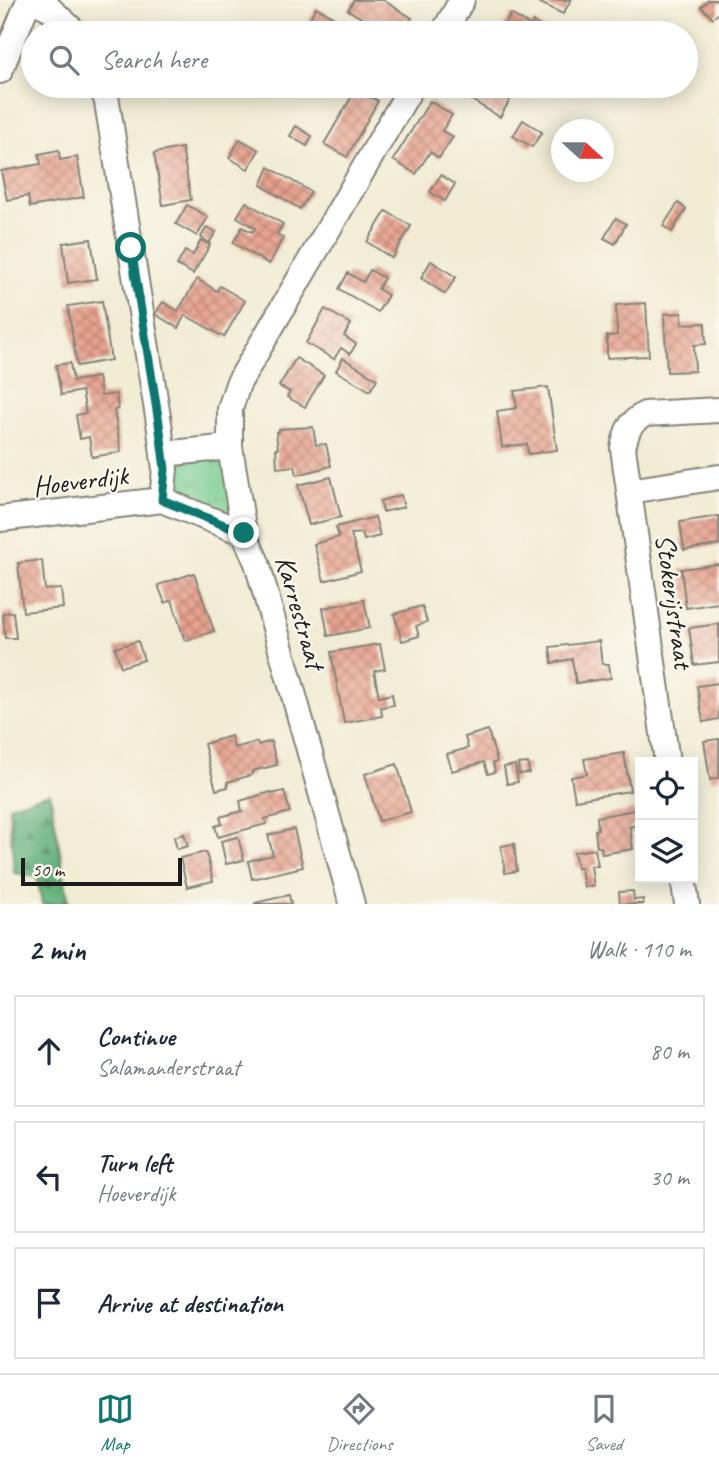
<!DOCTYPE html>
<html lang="en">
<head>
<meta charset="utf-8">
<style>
  :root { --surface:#fff; --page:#f2f2f3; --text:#1f2937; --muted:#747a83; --line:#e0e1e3; --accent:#0f766e }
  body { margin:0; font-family:Caveat,sans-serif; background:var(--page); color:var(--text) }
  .controls { position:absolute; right:21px; bottom:21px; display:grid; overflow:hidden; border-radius:0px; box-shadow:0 4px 18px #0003 }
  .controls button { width:63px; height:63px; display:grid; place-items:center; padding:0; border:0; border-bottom:2px solid var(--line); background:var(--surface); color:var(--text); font:35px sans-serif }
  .compass { position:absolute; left:551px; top:119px; width:63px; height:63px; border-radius:50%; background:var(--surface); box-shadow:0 4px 18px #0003; rotate:111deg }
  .scale { position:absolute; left:21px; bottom:18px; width:161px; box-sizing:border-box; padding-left:7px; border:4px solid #1c1c1c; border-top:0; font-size:19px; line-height:24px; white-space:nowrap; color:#1c1c1c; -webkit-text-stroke:5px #fbf7ec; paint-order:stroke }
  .stop { position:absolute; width:21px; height:21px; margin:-16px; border:5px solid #0f766e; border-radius:50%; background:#fff }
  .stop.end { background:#0f766e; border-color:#fff; box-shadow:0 2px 7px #0008 }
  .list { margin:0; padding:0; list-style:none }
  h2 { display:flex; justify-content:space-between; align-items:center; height:91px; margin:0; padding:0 28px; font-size:30px }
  h2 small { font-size:23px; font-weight:400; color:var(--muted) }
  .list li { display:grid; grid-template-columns:46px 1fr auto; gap:21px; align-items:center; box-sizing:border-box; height:112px; margin:0 14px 14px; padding:0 14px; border:2px solid var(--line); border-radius:0px }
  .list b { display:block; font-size:26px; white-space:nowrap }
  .list p { margin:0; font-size:23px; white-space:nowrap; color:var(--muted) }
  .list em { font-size:23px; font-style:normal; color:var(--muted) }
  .icon { flex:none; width:38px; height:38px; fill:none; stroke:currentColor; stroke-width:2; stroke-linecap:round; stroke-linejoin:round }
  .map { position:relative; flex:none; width:719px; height:904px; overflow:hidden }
  .search { position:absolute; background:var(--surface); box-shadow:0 4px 18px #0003; left:21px; right:21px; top:21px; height:77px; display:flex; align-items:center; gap:18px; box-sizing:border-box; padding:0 24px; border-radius:38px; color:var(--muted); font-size:26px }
  .sheet { height:469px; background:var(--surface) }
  nav { display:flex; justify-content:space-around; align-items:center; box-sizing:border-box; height:98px; border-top:2px solid var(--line); background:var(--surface); font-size:19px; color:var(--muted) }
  nav a { display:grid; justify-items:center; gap:4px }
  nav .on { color:var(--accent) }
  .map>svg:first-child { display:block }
</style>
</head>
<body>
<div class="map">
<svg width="719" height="904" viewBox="0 0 719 904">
  <defs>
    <pattern id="grass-tufts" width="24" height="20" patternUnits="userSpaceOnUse" patternTransform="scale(1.75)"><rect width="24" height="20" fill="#79cd91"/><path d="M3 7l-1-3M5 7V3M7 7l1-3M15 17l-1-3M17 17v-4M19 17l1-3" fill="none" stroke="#68af7c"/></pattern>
    <pattern id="forest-firs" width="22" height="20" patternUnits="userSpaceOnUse" patternTransform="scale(1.75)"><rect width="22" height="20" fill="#62b07b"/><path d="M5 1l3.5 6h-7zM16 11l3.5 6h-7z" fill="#508e64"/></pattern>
    <pattern id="building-cross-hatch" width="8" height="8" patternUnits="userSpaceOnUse" patternTransform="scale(1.75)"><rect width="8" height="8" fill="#e7a28f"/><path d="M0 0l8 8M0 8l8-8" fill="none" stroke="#ba8374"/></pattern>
  </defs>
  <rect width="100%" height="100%" fill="#fbf7ec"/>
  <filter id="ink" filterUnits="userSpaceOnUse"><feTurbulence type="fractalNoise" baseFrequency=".0143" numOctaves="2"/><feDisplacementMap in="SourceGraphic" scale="14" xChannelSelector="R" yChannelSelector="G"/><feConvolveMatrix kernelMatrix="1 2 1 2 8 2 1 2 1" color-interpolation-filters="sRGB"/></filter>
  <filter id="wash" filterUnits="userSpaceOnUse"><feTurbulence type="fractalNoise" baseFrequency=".00686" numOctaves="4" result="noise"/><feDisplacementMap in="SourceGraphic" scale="28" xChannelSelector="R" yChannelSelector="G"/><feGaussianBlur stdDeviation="1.57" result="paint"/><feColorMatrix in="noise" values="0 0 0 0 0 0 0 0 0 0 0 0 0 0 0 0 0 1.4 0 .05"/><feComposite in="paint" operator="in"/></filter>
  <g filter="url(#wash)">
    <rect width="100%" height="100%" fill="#f1ecd4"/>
    <polygon fill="url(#grass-tufts)" stroke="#4a7456" stroke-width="2" points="225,456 233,519 176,497 171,470 180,462"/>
    <polygon fill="url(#forest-firs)" stroke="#3f664c" stroke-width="2" points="50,793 69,904 42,904 37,877 14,873 9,806"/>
    <g id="blocks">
      <g fill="url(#building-cross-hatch)">
        <polygon points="354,0 383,0 412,18 402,33 399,33 385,25 381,30 348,10"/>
        <polygon points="534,0 571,0 563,14"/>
        <polygon points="708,0 719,0 719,13 713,18 701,7"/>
        <polygon points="316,7 360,33 302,33"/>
        <polygon points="511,14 531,26 533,22 551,33 500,33"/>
        <polygon points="468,86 518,86 500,117 463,95"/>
        <polygon points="356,89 378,101 347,157 324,144"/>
        <polygon points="430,101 452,115 442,131 453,137 439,158 430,152 416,174 393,160"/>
        <polygon points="523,120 542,132 532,147 513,136"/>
        <polygon points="296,126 312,136 307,146 290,136"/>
        <polygon points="240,139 259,150 248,169 229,158"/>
        <polygon points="182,148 191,200 163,205 154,153"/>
        <polygon points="59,150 60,160 77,157 84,197 30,207 28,196 7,200 1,171 41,164 39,154"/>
        <polygon points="269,167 311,192 300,209 261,185"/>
        <polygon points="441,175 455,184 445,201 430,192"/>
        <polygon points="246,202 283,224 277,234 283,238 269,264 233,243 242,227 252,232 255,228 237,217"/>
        <polygon points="678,203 686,209 672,232 663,226"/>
        <polygon points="187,205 208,217 197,236 176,224"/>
        <polygon points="386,211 411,226 392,258 367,242"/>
        <polygon points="616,218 626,224 615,244 604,238"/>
        <polygon points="207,227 216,232 209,243 201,237"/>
        <polygon points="91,239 97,279 68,283 63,243"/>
        <polygon points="201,240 210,245 193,274 177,265 185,251 193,255"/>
        <polygon points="431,261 456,277 445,294 421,278"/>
        <polygon points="370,270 384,278 378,289 388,295 378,312 339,289 348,273 363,282"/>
        <polygon points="197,279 217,291 220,286 245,301 224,337 185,315 178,328 155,314 163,302 178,311"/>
        <polygon points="102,301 111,360 77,366 68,306"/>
        <polygon points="646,303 649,356 607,358 607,336 617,335 616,305"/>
        <polygon points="325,309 351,324 344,336 356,344 350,354 341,348 334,359 306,343"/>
        <polygon points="682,313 682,324 705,323 706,344 694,345 695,371 667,372 664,314"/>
        <polygon points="296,358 324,375 305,407 287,397 290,392 279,386"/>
        <polygon points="343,358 377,379 370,391 336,371"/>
        <polygon points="70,363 73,381 98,377 101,396 116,394 118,409 114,410 121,452 92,457 89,437 80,439 76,415 86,413 82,391 61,395 56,365"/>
        <polygon points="548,387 557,450 528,454 527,444 502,447 497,411 517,408 514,391"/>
        <polygon points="313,427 316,445 326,444 331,466 297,475 295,466 277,468 276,449 278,449 276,432 279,432 279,429"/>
        <polygon points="331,477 341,517 309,525 298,485"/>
        <polygon points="401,495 404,507 383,512 380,501"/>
        <polygon points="719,516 719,545 684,550 680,522"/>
        <polygon points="375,517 380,536 364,540 362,533 351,534 361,571 324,581 314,544 339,537 336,527"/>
        <polygon points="42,560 45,590 61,589 63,608 23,612 18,563"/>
        <polygon points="719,564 719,603 686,608 681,569"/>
        <polygon points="194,573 214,631 185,641 172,600 165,603 158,585"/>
        <polygon points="364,600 370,628 328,636 323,608"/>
        <polygon points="422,606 427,622 416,626 419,636 402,641 394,614"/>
        <polygon points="13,612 16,638 5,638 3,613"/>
        <polygon points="719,624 719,662 694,665 689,628"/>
        <polygon points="138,641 144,660 121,667 115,648"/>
        <polygon points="599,641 602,664 609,664 611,678 576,683 572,659 552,663 550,647"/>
        <polygon points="380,644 385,669 374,671 379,697 392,694 394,705 381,707 382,716 344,723 331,652"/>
        <polygon points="719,683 719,719 703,722 697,686"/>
        <polygon points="488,730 497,762 493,763 495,772 488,774 484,762 452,771 447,754 468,748 465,737"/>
        <polygon points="231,736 234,748 257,742 258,745 271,741 277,765 252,771 252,775 227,782 228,787 216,790 204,744"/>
        <polygon points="719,739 719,778 710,780 704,741"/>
        <polygon points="624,753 630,791 575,800 571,777 587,774 584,759"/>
        <polygon points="528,763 529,773 519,774 518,764"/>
        <polygon points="397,764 411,812 379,821 365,774"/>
        <polygon points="515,765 518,782 507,784 504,767"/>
        <polygon points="284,791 290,812 265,819 266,824 218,837 215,826 222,824 220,817 242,811 240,801 271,792 272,794"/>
        <polygon points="634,810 638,821 635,823 636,825 630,827 633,849 602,854 601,847 597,847 595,830 598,829 597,817"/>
        <polygon points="294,829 303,867 252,879 248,861 273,855 268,835"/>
        <polygon points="184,834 188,846 177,849 174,837"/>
        <polygon points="238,837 244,860 226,864 221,841"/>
        <polygon points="514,844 517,871 505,873 501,846"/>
        <polygon points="595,849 598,866 591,866 594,886 584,887 581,868 577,868 574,852"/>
        <polygon points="206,852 213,881 187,887 180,858"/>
        <polygon points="633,891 634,900 643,899 643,904 620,904 619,892"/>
        <polygon points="289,895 291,904 255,904 255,903"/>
      </g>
    </g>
  </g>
  <g filter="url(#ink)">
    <use href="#blocks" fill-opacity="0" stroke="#868478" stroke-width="2"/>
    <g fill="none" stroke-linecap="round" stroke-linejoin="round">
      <defs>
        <g id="minor">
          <polyline points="33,0 49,8 76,33"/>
          <polyline points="443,33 462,0"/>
          <polyline points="0,71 29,0"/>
          <polyline points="102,86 107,102 159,423 165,469 162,500"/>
          <polyline points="163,454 230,447"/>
          <polyline points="629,491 719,477"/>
          <polyline points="0,519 162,500 244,533"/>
          <path d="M667,762L623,448C627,430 629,423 645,414L719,410"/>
          <polyline points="683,878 687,904"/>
          <polyline points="352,904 257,563 244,533 230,447 230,409 238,384 412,86"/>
        </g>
      </defs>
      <use href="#minor" stroke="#868478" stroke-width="28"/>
      <use href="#minor" stroke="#fff" stroke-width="24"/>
    </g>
  </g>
  <g fill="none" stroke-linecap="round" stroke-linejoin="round" filter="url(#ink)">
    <polyline stroke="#0f766e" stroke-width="9" points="131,248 159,423 165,469 162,500 244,533"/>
  </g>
  <g text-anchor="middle" stroke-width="5" stroke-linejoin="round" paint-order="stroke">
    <g font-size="28" fill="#1c1c1c" stroke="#fbf7ec">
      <text transform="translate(80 480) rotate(-7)" y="10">Hoeverdijk</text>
      <text transform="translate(675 601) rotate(82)" y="10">Stokerijstraat</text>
      <text transform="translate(301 612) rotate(74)" y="10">Karrestraat</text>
    </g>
  </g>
</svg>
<div class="controls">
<button><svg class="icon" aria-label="locate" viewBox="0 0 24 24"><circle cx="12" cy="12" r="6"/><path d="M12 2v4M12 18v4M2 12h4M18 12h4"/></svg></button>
<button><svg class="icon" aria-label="layers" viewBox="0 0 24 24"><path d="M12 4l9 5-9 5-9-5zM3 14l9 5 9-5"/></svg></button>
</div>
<svg class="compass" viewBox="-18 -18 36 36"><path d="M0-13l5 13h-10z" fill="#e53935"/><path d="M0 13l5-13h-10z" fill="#747a83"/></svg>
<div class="scale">50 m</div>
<div class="stop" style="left:131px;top:248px"></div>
<div class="stop end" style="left:244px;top:533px"></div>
<div class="search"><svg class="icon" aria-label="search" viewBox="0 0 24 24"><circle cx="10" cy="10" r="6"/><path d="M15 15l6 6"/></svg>Search here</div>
</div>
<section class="sheet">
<h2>2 min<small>Walk · 110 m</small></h2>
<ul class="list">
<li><svg class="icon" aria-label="ahead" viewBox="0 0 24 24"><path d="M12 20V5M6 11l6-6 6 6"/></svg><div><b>Continue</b><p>Salamanderstraat</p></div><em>80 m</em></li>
<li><svg class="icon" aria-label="left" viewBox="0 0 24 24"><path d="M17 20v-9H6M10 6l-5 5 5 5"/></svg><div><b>Turn left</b><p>Hoeverdijk</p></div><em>30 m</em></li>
<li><svg class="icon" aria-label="arrive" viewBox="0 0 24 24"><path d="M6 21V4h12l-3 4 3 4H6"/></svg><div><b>Arrive at destination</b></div></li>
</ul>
</section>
<nav>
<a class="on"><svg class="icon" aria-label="map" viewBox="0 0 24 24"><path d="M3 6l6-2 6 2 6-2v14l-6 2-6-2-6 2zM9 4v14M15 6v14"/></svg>Map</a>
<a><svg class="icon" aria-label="directions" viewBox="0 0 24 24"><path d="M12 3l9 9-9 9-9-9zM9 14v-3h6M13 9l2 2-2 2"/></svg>Directions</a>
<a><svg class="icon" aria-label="saved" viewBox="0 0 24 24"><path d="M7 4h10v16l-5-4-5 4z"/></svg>Saved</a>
</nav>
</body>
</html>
